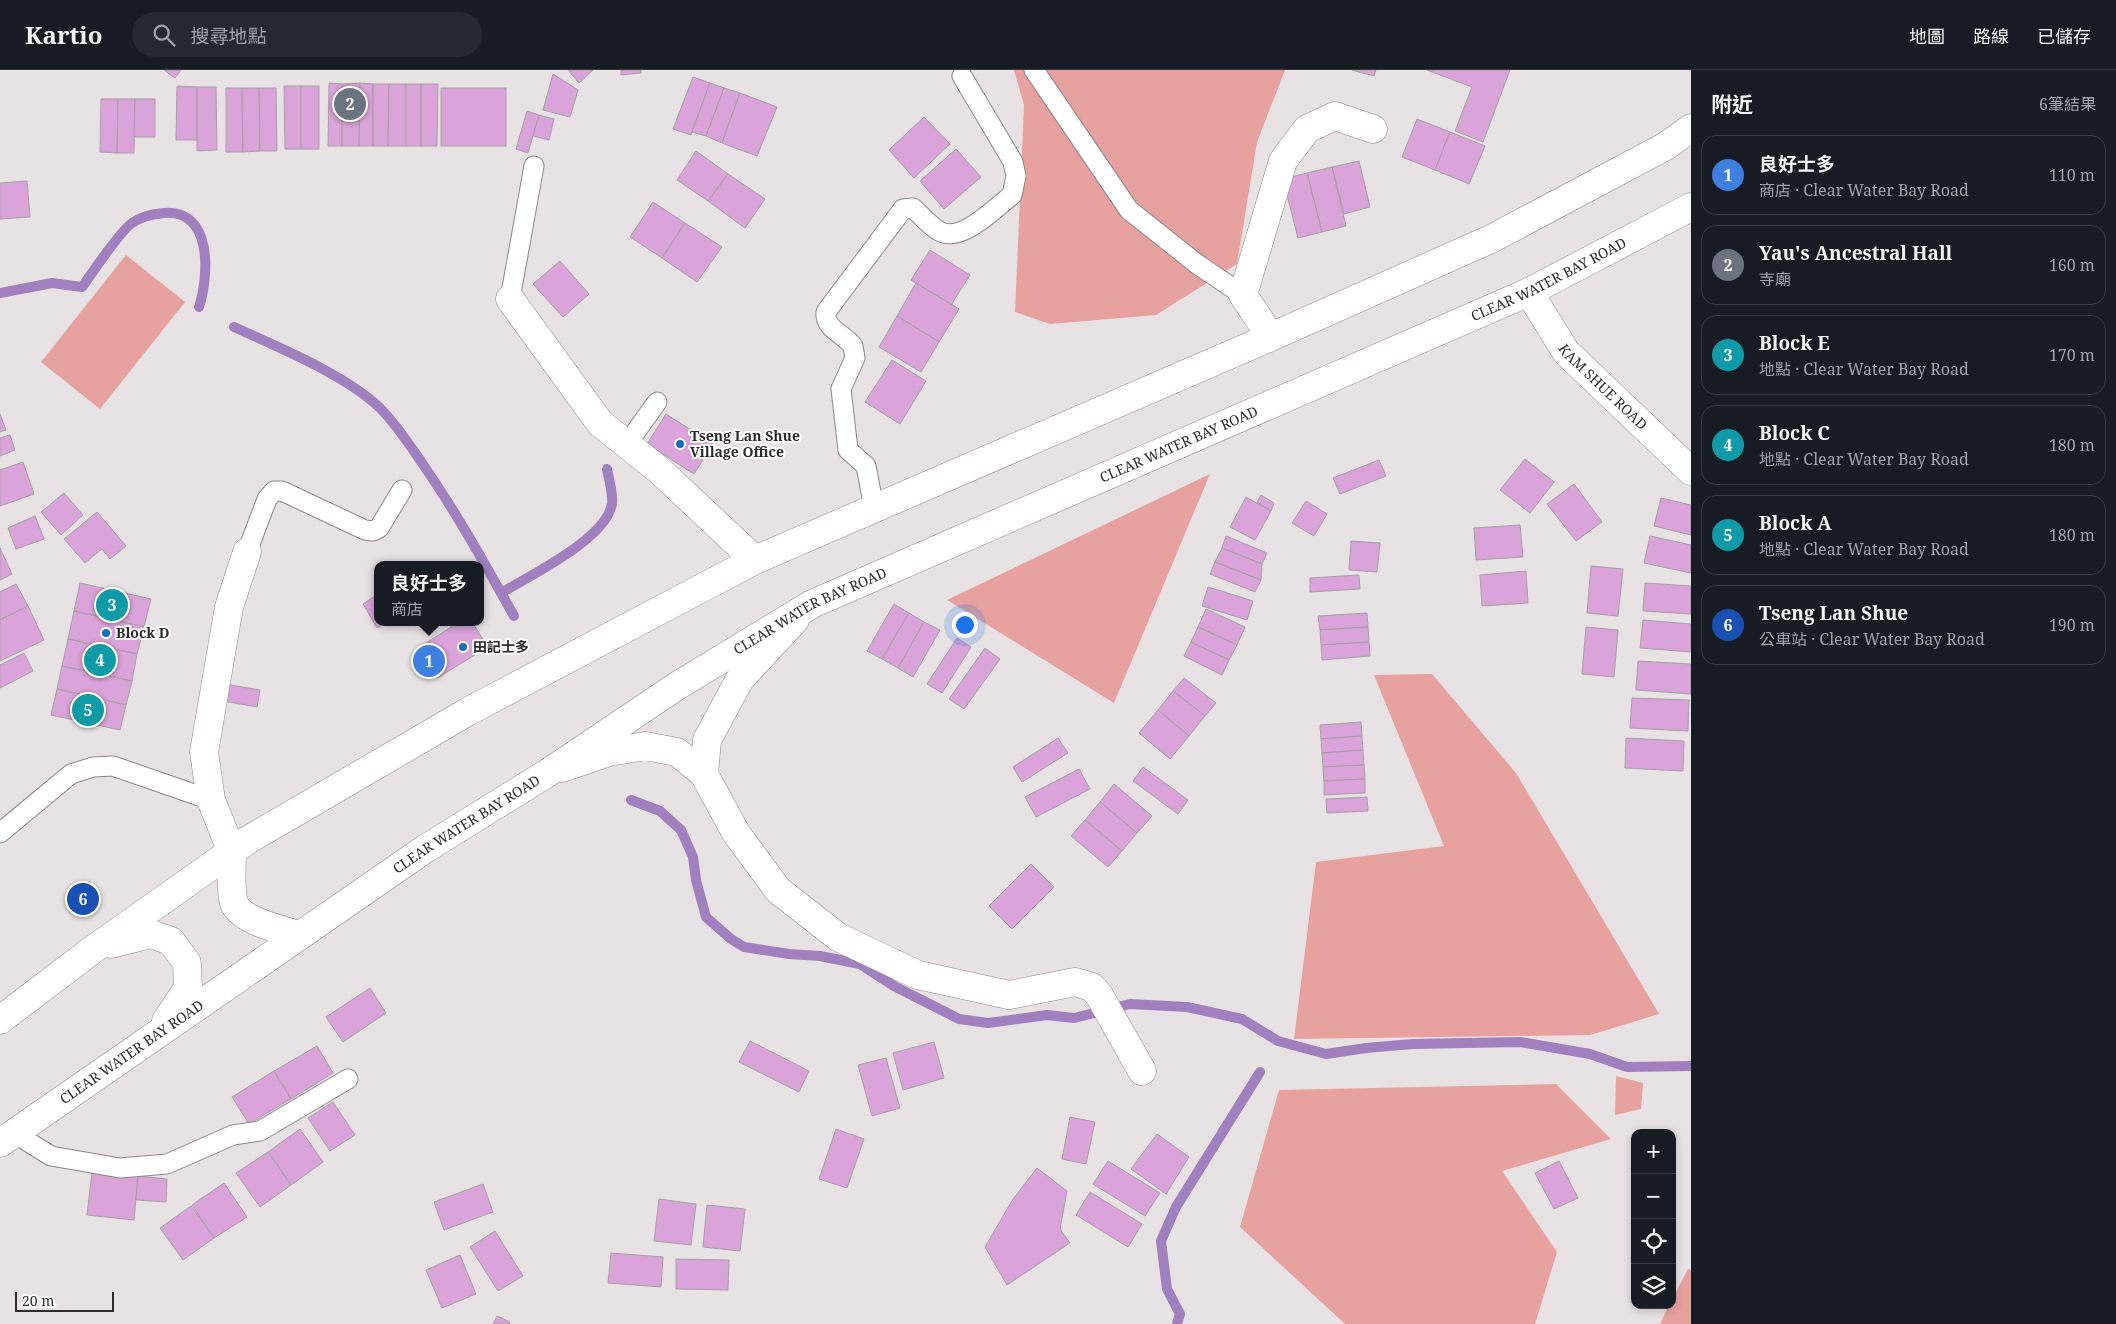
<!DOCTYPE html>
<html lang="zh-TW">
<head>
<meta charset="utf-8">
<style>
  :root { --surface:#171b24; --page:#242831; --text:#f1f3f6; --muted:#9ea1a6; --line:#363941; --accent:#0f766e }
  body { margin:0; font-family:"Noto Serif","Noto Sans TC",serif; background:var(--page); color:var(--text) }
  .controls { position:absolute; right:15px; bottom:15px; display:grid; overflow:hidden; border-radius:10px; box-shadow:0 2px 8px #0003 }
  .controls button { width:45px; height:45px; display:grid; place-items:center; padding:0; border:0; border-bottom:1px solid var(--line); background:var(--surface); color:var(--text); font:25px sans-serif }
  .scale { position:absolute; left:15px; bottom:12px; width:99px; box-sizing:border-box; padding-left:5px; border:2px solid #2d2b2c; border-top:0; font-size:14px; line-height:18px; white-space:nowrap; color:#2d2b2c; -webkit-text-stroke:4px #fff; paint-order:stroke }
  .you { position:absolute; left:964px; top:554px; width:18px; height:18px; margin:-12px; border:4px solid #fff; border-radius:50%; background:#1a73e8; box-shadow:0 0 0 8px #1a73e833 }
  .badge { display:grid; place-items:center; width:32px; height:32px; border-radius:50%; background:var(--accent); color:#fff; font-size:16px; font-weight:700 }
  .pin { position:absolute; translate:-50% -50%; border:2px solid #fff; box-shadow:0 1px 5px #0006 }
  .popup { position:absolute; left:374px; top:491px; width:110px; height:65px; box-sizing:border-box; display:grid; place-content:center; border-radius:10px; background:var(--surface); filter:drop-shadow(0 1px 4px #0005); font-size:16px; white-space:nowrap; color:var(--muted) }
  .popup b { font-size:19px; color:var(--text) }
  .popup::after { content:''; position:absolute; left:50%; top:100%; margin-left:-10px; border:10px solid transparent; border-top-color:var(--surface) }
  .list { margin:0; padding:0; list-style:none }
  h2 { display:flex; justify-content:space-between; align-items:center; height:65px; margin:0; padding:0 20px; font-size:21px }
  h2 small { font-size:16px; font-weight:400; color:var(--muted) }
  .list li { display:grid; grid-template-columns:32px 1fr auto; gap:15px; align-items:center; box-sizing:border-box; height:80px; margin:0 10px 10px; padding:0 10px; border:1px solid var(--line); border-radius:15px }
  .list b { display:block; font-size:19px; white-space:nowrap }
  .list p { margin:0; font-size:16px; white-space:nowrap; color:var(--muted) }
  .list em { font-size:16px; font-style:normal; color:var(--muted) }
  .icon { flex:none; width:28px; height:28px; fill:none; stroke:currentColor; stroke-width:2; stroke-linecap:round; stroke-linejoin:round }
  .map { position:relative; flex:none; width:1691px; height:1254px; overflow:hidden }
  header { display:flex; align-items:center; gap:30px; box-sizing:border-box; height:70px; padding:0 25px; background:var(--surface); border-bottom:1px solid var(--line) }
  header strong { font-size:24px }
  nav { display:flex; gap:28px; margin-inline-start:auto; font-size:18px }
  .search { width:350px; height:45px; background:var(--page); display:flex; align-items:center; gap:12px; box-sizing:border-box; padding:0 18px; border-radius:28px; color:var(--muted); font-size:19px }
  main { display:flex }
  aside { flex:1; background:var(--surface) }
  .map>svg:first-child { display:block }
</style>
</head>
<body>
<header>
<strong>Kartio</strong>
<div class="search"><svg class="icon" aria-label="search" viewBox="0 0 24 24"><circle cx="10" cy="10" r="6"/><path d="M15 15l6 6"/></svg>搜尋地點</div>
<nav><a>地圖</a><a>路線</a><a>已儲存</a></nav>
</header>
<main>
<div class="map">
<svg width="1691" height="1254" viewBox="0 0 1691 1254">
  <rect width="100%" height="100%" fill="#e9e2e5"/>
  <g fill="#e7a19f">
    <polygon points="1014,0 1285,0 1257,72 1237,194 1156,245 1050,254 1015,242 1024,35"/>
    <polygon points="126,185 185,232 100,339 41,292"/>
    <polygon points="1210,404 1114,633 947,530"/>
    <polygon points="1432,604 1516,703 1659,944 1590,965 1294,969 1316,792 1444,776 1374,605"/>
    <polygon points="1616,1006 1643,1013 1641,1039 1615,1045"/>
    <polygon points="1556,1014 1611,1069 1502,1101 1557,1182 1535,1254 1345,1254 1240,1157 1279,1020"/>
    <polygon points="1688,1199 1691,1200 1691,1254 1660,1254 1669,1235 1672,1235 1672,1230"/>
  </g>
  <g fill="none" stroke-linecap="round" stroke-linejoin="round">
    <g stroke="#a080bf" stroke-width="10">
      <path d="M0,223L52,213L82,217C93,202 119,162 132,153C142,146 152,144 164,143C213,139 209,206 199,237"/>
      <path d="M234,257C278,277 346,305 380,338C396,354 409,374 422,393C456,442 485,494 514,546"/>
      <path d="M501,523C529,506 608,468 612,433C613,422 609,410 607,399"/>
      <polyline points="631,730 660,741 681,760 693,787 696,810 706,847 731,869 744,877 789,884 820,886 860,894 894,916 959,949 988,953 1047,945 1074,948 1130,934 1187,937 1242,949 1278,971 1326,984 1366,978 1413,974 1520,972 1590,984 1627,997 1691,996"/>
      <polyline points="1177,1254 1180,1244 1167,1219 1161,1171 1176,1137 1260,1002"/>
    </g>
  </g>
  <g fill="#daa3da" stroke="#a5a1a5">
    <polygon points="164,0 181,0 175,8"/>
    <polygon points="568,0 593,0 579,13"/>
    <polygon points="621,0 641,0 641,3 621,5"/>
    <polygon points="1352,0 1376,0 1374,6"/>
    <polygon points="1427,0 1510,0 1483,72 1455,61 1472,17"/>
    <polygon points="553,4 578,20 570,47 543,40"/>
    <polygon points="693,7 710,13 691,65 673,59"/>
    <polygon points="329,13 342,14 342,76 328,76"/>
    <polygon points="360,13 359,76 342,76 342,14"/>
    <polygon points="360,13 373,14 373,76 359,76"/>
    <polygon points="710,13 724,18 706,66 692,62"/>
    <polygon points="373,14 389,14 388,76 373,76"/>
    <polygon points="389,14 406,14 406,76 388,76"/>
    <rect x="406" y="14" width="15" height="62"/>
    <polygon points="421,14 438,14 437,76 421,76"/>
    <polygon points="177,16 197,17 197,70 176,70"/>
    <polygon points="284,16 301,16 301,79 285,79"/>
    <rect x="301" y="16" width="18" height="63"/>
    <polygon points="197,17 216,17 217,80 197,81"/>
    <polygon points="226,18 242,18 243,82 226,82"/>
    <polygon points="242,18 259,18 260,81 243,82"/>
    <polygon points="259,18 276,18 277,81 260,81"/>
    <rect x="441" y="18" width="65" height="58"/>
    <polygon points="724,18 740,23 722,73 706,66"/>
    <polygon points="740,23 777,37 757,86 722,73"/>
    <polygon points="101,29 118,29 117,83 100,82"/>
    <polygon points="118,29 135,29 134,83 117,83"/>
    <polygon points="135,29 155,29 155,67 134,67"/>
    <polygon points="527,41 539,45 528,83 516,79"/>
    <polygon points="539,45 554,49 549,70 533,66"/>
    <polygon points="924,47 950,74 914,108 889,80"/>
    <polygon points="1417,49 1450,62 1435,100 1402,87"/>
    <polygon points="1450,62 1485,76 1469,114 1435,100"/>
    <polygon points="956,79 981,107 944,139 920,111"/>
    <polygon points="696,81 728,104 708,131 677,110"/>
    <polygon points="1359,91 1370,137 1344,144 1332,97"/>
    <polygon points="1332,97 1346,156 1322,162 1307,103"/>
    <polygon points="1307,103 1322,162 1298,168 1283,109"/>
    <polygon points="728,104 765,129 745,158 708,131"/>
    <polygon points="27,111 30,147 0,149 0,113"/>
    <polygon points="653,132 685,153 662,188 630,167"/>
    <polygon points="685,153 722,177 697,212 662,188"/>
    <polygon points="930,180 970,205 951,235 911,210"/>
    <polygon points="560,191 589,224 563,247 533,214"/>
    <polygon points="916,213 959,239 939,272 897,246"/>
    <polygon points="897,246 939,272 921,302 879,277"/>
    <polygon points="892,290 926,311 900,354 865,332"/>
    <polygon points="0,344 6,360 0,362"/>
    <polygon points="666,344 713,374 694,404 647,374"/>
    <polygon points="10,365 15,380 0,386 0,368"/>
    <polygon points="1525,389 1554,412 1530,443 1500,420"/>
    <polygon points="1379,390 1386,406 1340,424 1333,408"/>
    <polygon points="23,392 34,424 0,436 0,400"/>
    <polygon points="1574,414 1602,452 1576,471 1547,434"/>
    <polygon points="64,423 83,445 61,465 41,442"/>
    <polygon points="1261,425 1274,433 1271,441 1257,432"/>
    <polygon points="1246,427 1271,441 1255,470 1230,457"/>
    <polygon points="1661,428 1691,435 1691,465 1654,456"/>
    <polygon points="1306,431 1327,444 1314,466 1292,453"/>
    <polygon points="97,442 126,476 110,489 102,479 85,493 64,469"/>
    <polygon points="35,446 44,469 16,479 8,458"/>
    <polygon points="1520,455 1523,487 1476,490 1474,458"/>
    <polygon points="1226,466 1267,483 1262,494 1222,478"/>
    <polygon points="1650,466 1691,475 1691,503 1644,493"/>
    <polygon points="1351,471 1380,473 1377,502 1349,500"/>
    <polygon points="0,478 12,504 0,510"/>
    <polygon points="1222,478 1262,494 1261,510 1215,492"/>
    <polygon points="1215,492 1261,510 1255,522 1210,504"/>
    <polygon points="1591,496 1623,499 1618,546 1587,543"/>
    <polygon points="1526,501 1528,533 1482,536 1480,505"/>
    <polygon points="1359,505 1360,519 1310,522 1310,508"/>
    <polygon points="80,513 151,529 144,557 74,541"/>
    <polygon points="1645,513 1691,516 1691,544 1643,541"/>
    <polygon points="16,514 28,536 0,550 0,522"/>
    <polygon points="1208,517 1253,531 1247,550 1202,536"/>
    <polygon points="378,524 378,552 387,552 377,558 363,534"/>
    <polygon points="894,534 909,543 882,589 867,581"/>
    <polygon points="28,536 44,570 0,591 0,550"/>
    <polygon points="1206,539 1245,557 1237,575 1198,557"/>
    <polygon points="74,541 144,557 137,584 68,569"/>
    <polygon points="909,543 924,552 898,598 882,589"/>
    <polygon points="1367,543 1368,557 1320,560 1318,546"/>
    <polygon points="1643,550 1691,554 1691,582 1640,578"/>
    <polygon points="459,552 472,552 488,577 437,608 418,578"/>
    <polygon points="924,552 940,560 913,607 898,598"/>
    <polygon points="1198,557 1237,575 1229,590 1191,572"/>
    <polygon points="1368,557 1369,572 1321,575 1320,560"/>
    <polygon points="1586,557 1618,560 1614,607 1582,604"/>
    <polygon points="957,568 971,577 942,623 927,614"/>
    <polygon points="68,569 137,584 132,611 62,596"/>
    <polygon points="1191,572 1229,590 1222,605 1184,586"/>
    <polygon points="1369,572 1370,586 1322,590 1321,575"/>
    <polygon points="985,578 1000,589 964,639 949,629"/>
    <polygon points="24,583 33,601 0,618 0,595"/>
    <polygon points="1638,591 1691,594 1691,624 1636,620"/>
    <polygon points="62,596 132,611 126,635 57,619"/>
    <polygon points="1184,608 1216,633 1205,646 1173,621"/>
    <polygon points="225,614 260,620 257,637 223,631"/>
    <polygon points="57,619 126,635 120,660 51,645"/>
    <polygon points="1173,621 1205,646 1189,666 1158,640"/>
    <polygon points="1632,628 1689,630 1688,661 1630,658"/>
    <polygon points="1158,640 1189,666 1170,689 1139,663"/>
    <polygon points="1361,652 1362,666 1321,669 1320,655"/>
    <polygon points="1362,666 1363,680 1322,683 1321,669"/>
    <polygon points="1058,668 1068,683 1022,712 1013,697"/>
    <polygon points="1626,668 1684,671 1683,701 1625,698"/>
    <polygon points="1363,680 1364,695 1323,697 1322,683"/>
    <polygon points="1364,695 1365,709 1324,711 1323,697"/>
    <polygon points="1143,697 1188,730 1178,744 1133,711"/>
    <polygon points="1079,699 1090,719 1036,747 1025,727"/>
    <polygon points="1365,709 1365,723 1324,725 1324,711"/>
    <polygon points="1114,714 1152,746 1137,763 1100,732"/>
    <polygon points="1367,727 1368,741 1327,743 1326,729"/>
    <polygon points="1100,732 1137,763 1122,781 1085,750"/>
    <polygon points="1085,750 1122,781 1108,797 1071,766"/>
    <polygon points="1031,794 1054,817 1012,859 989,836"/>
    <polygon points="370,918 386,943 343,972 326,947"/>
    <polygon points="750,971 809,1001 799,1022 739,992"/>
    <polygon points="934,972 944,1008 903,1020 893,983"/>
    <polygon points="317,976 333,1003 291,1029 274,1001"/>
    <polygon points="886,988 900,1038 872,1046 858,995"/>
    <polygon points="274,1001 291,1029 249,1054 232,1027"/>
    <polygon points="333,1032 355,1065 330,1081 308,1048"/>
    <polygon points="1070,1047 1095,1052 1086,1094 1062,1089"/>
    <polygon points="300,1059 323,1092 291,1115 268,1082"/>
    <polygon points="836,1059 864,1069 847,1118 819,1109"/>
    <polygon points="1157,1064 1189,1087 1166,1124 1131,1099"/>
    <polygon points="268,1082 291,1115 260,1137 236,1103"/>
    <polygon points="1108,1091 1160,1123 1145,1146 1093,1114"/>
    <polygon points="1559,1091 1578,1128 1554,1139 1535,1103"/>
    <polygon points="1037,1098 1067,1121 1060,1159 1070,1173 1007,1215 985,1177 1013,1129"/>
    <polygon points="92,1102 138,1106 134,1150 87,1145"/>
    <polygon points="138,1106 167,1109 166,1132 136,1130"/>
    <polygon points="224,1113 247,1147 214,1168 192,1135"/>
    <polygon points="483,1114 493,1142 444,1160 434,1132"/>
    <polygon points="1090,1122 1142,1154 1128,1177 1076,1145"/>
    <polygon points="659,1129 696,1134 691,1175 654,1171"/>
    <polygon points="707,1135 745,1139 740,1181 703,1177"/>
    <polygon points="191,1136 214,1168 183,1190 160,1158"/>
    <polygon points="495,1161 523,1206 498,1221 470,1177"/>
    <polygon points="611,1183 663,1187 661,1217 608,1213"/>
    <polygon points="460,1185 476,1224 442,1238 426,1200"/>
    <polygon points="676,1189 729,1190 728,1220 676,1219"/>
    <polygon points="497,1246 510,1252 509,1254 493,1254"/>
  </g>
  <g fill="none" stroke-linecap="round" stroke-linejoin="round">
    <defs>
      <g id="service">
        <polyline points="1034,0 1129,140 1197,194 1243,225"/>
        <polyline points="510,229 534,96"/>
        <polyline points="627,374 657,332"/>
        <path d="M874,438L866,396L848,380L841,319L855,288L853,276C844,264 824,259 826,242L903,139L913,138C921,145 930,156 939,161C961,174 995,138 1012,125L1016,106L1013,92L962,6"/>
        <polyline points="247,482 267,429 274,421 282,421 365,460 373,461 379,458 402,420"/>
        <polyline points="0,763 71,704 93,697 113,696 211,730"/>
        <polyline points="14,1063 51,1086 120,1098 167,1094 233,1065 260,1061 348,1009"/>
      </g>
      <g id="minor">
        <path id="s1" d="M1529,222L1566,282L1691,401"/>
        <polyline points="510,229 600,353 659,400 755,490"/>
        <polyline points="1271,267 1243,225 1283,91 1307,59 1335,46 1373,59"/>
        <polyline points="562,698 609,682 645,676 677,682 704,704 736,763 778,820 838,867 918,905 1009,925 1075,912 1092,917 1099,925 1142,1001"/>
        <polyline points="704,704 707,670 740,609 795,550"/>
        <polyline points="232,782 211,730 204,682 229,537 247,482"/>
      </g>
      <g id="primary">
        <path d="M232,782C232,795 230,821 234,833C241,851 282,860 299,865"/>
        <polyline points="111,874 151,864 171,871 187,893 188,918 166,951"/>
        <polyline points="0,950 95,878 248,770 469,641 755,490 1271,267 1493,168 1666,76 1691,58"/>
        <path id="s2" d="M0,1073L425,779L546,704L677,616L812,534L1529,222L1691,137"/>
      </g>
    </defs>
    <use href="#service" stroke="#8c868a" stroke-width="21"/>
    <use href="#minor" stroke="#8c868a" stroke-width="29"/>
    <use href="#primary" stroke="#8c868a" stroke-width="29"/>
    <use href="#service" stroke="#fff" stroke-width="19"/>
    <use href="#minor" stroke="#fff" stroke-width="28"/>
    <use href="#primary" stroke="#fff" stroke-width="28"/>
  </g>
  <g fill="#186cba" stroke="#fff" stroke-width="2">
    <circle cx="680" cy="374" r="5"/>
    <circle cx="106" cy="563" r="5"/>
    <circle cx="463" cy="577" r="5"/>
  </g>
  <g text-anchor="middle" stroke-width="4" stroke-linejoin="round" paint-order="stroke">
    <g font-size="14" fill="#2d2b2c" stroke="#fff">
      <text dy="5" stroke="none"><textPath href="#s2" startOffset="1780">CLEAR WATER BAY ROAD</textPath></text>
      <text dy="5" stroke="none"><textPath href="#s1" startOffset="121">KAM SHUE ROAD</textPath></text>
      <text dy="5" stroke="none"><textPath href="#s2" startOffset="1375">CLEAR WATER BAY ROAD</textPath></text>
      <text dy="5" stroke="none"><textPath href="#s2" startOffset="970">CLEAR WATER BAY ROAD</textPath></text>
      <text dy="5" stroke="none"><textPath href="#s2" startOffset="565">CLEAR WATER BAY ROAD</textPath></text>
      <text dy="5" stroke="none"><textPath href="#s2" startOffset="160">CLEAR WATER BAY ROAD</textPath></text>
    </g>
    <g font-size="14" font-weight="bold" fill="#2d2b2c" stroke="#fff" text-anchor="start">
      <text x="690" y="371">Tseng Lan Shue<tspan x="690" dy="16">Village Office</tspan></text>
      <text x="116" y="568">Block D</text>
      <text x="473" y="582">田記士多</text>
    </g>
  </g>
</svg>
<div class="controls">
<button>+</button>
<button>−</button>
<button><svg class="icon" aria-label="locate" viewBox="0 0 24 24"><circle cx="12" cy="12" r="6"/><path d="M12 2v4M12 18v4M2 12h4M18 12h4"/></svg></button>
<button><svg class="icon" aria-label="layers" viewBox="0 0 24 24"><path d="M12 4l9 5-9 5-9-5zM3 14l9 5 9-5"/></svg></button>
</div>
<div class="scale">20 m</div>
<div class="you"></div>
<div class="pin badge" style="left:429px;top:591px;background:#3f7fe0">1</div>
<div class="popup"><b>良好士多</b>商店</div>
<div class="pin badge" style="left:350px;top:34px;background:#6b7280">2</div>
<div class="pin badge" style="left:112px;top:535px;background:#0f9aa8">3</div>
<div class="pin badge" style="left:100px;top:590px;background:#0f9aa8">4</div>
<div class="pin badge" style="left:88px;top:640px;background:#0f9aa8">5</div>
<div class="pin badge" style="left:83px;top:829px;background:#1a4fb4">6</div>
</div>
<aside>
<h2>附近<small>6筆結果</small></h2>
<ul class="list">
<li><span class="badge" style="background:#3f7fe0">1</span><div><b>良好士多</b><p>商店 · Clear Water Bay Road</p></div><em>110 m</em></li>
<li><span class="badge" style="background:#6b7280">2</span><div><b>Yau's Ancestral Hall</b><p>寺廟</p></div><em>160 m</em></li>
<li><span class="badge" style="background:#0f9aa8">3</span><div><b>Block E</b><p>地點 · Clear Water Bay Road</p></div><em>170 m</em></li>
<li><span class="badge" style="background:#0f9aa8">4</span><div><b>Block C</b><p>地點 · Clear Water Bay Road</p></div><em>180 m</em></li>
<li><span class="badge" style="background:#0f9aa8">5</span><div><b>Block A</b><p>地點 · Clear Water Bay Road</p></div><em>180 m</em></li>
<li><span class="badge" style="background:#1a4fb4">6</span><div><b>Tseng Lan Shue</b><p>公車站 · Clear Water Bay Road</p></div><em>190 m</em></li>
</ul>
</aside>
</main>
</body>
</html>
